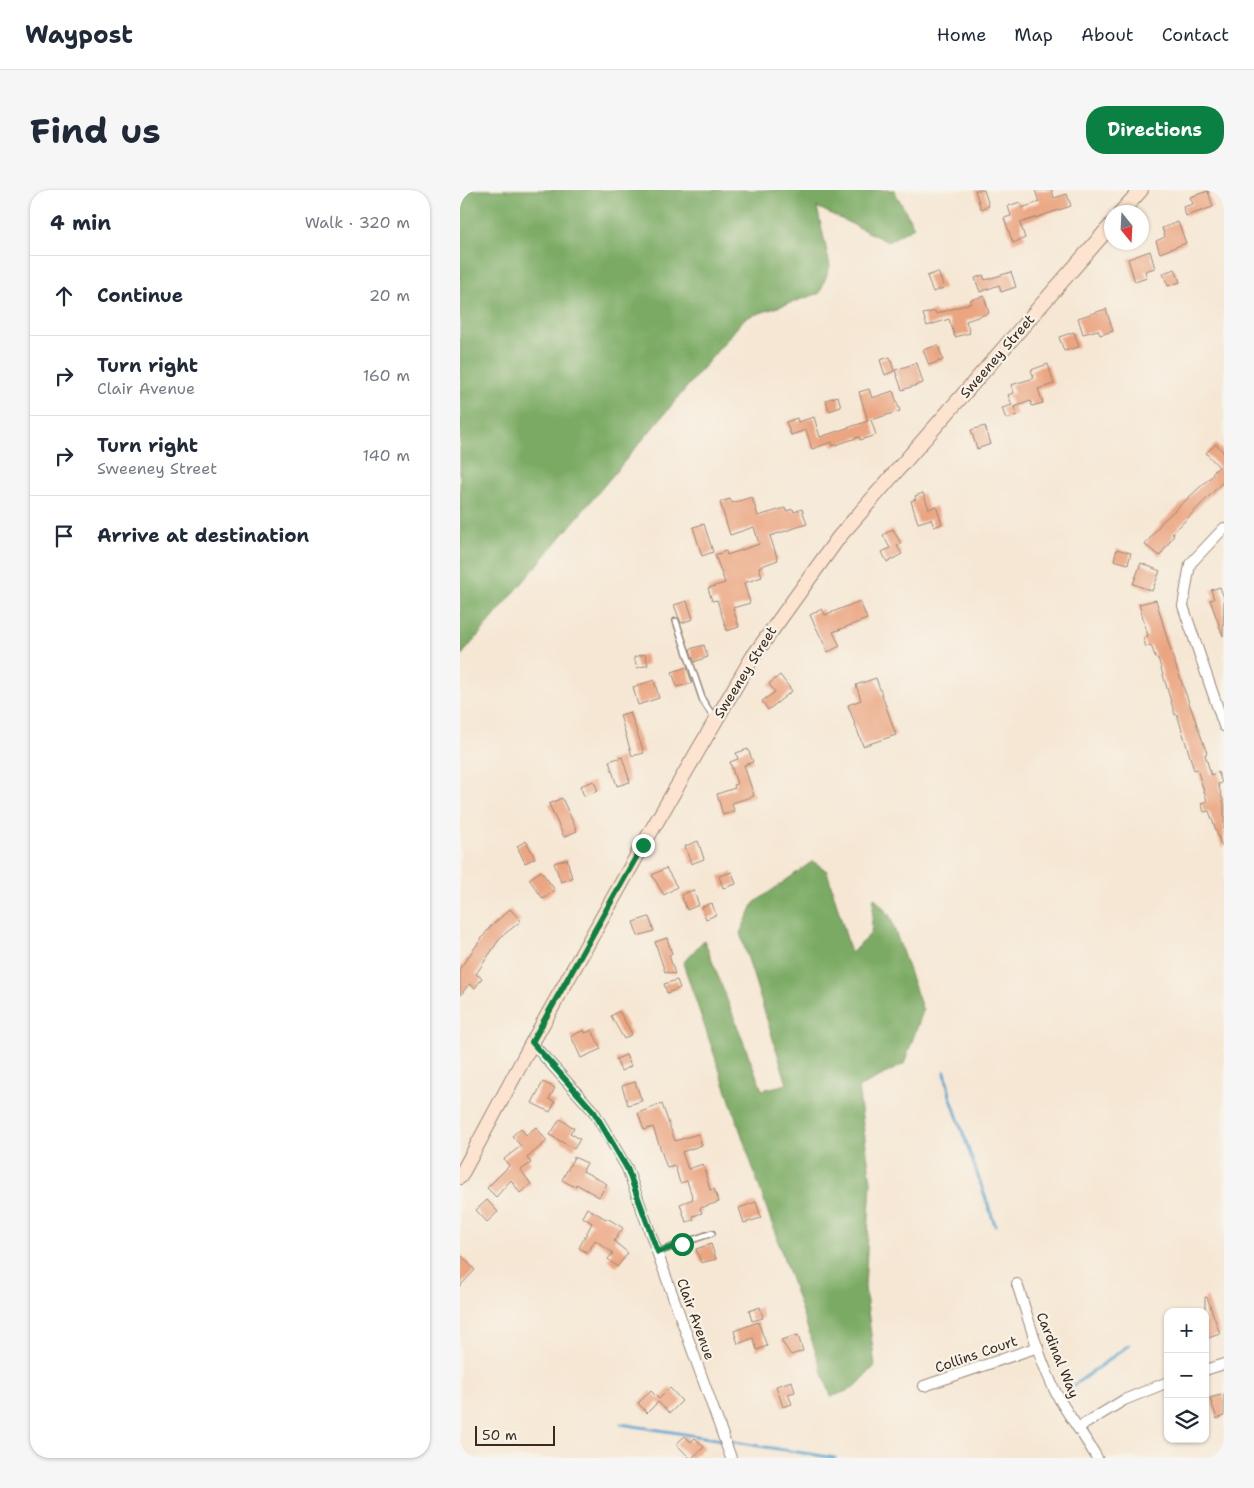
<!DOCTYPE html>
<html lang="en">
<head>
<meta charset="utf-8">
<style>
  :root { --surface:#fff; --page:#f6f6f7; --text:#1f2937; --muted:#747a83; --line:#e0e1e3; --accent:#0b8043 }
  body { margin:0; font-family:"Shantell Sans",sans-serif; background:var(--page); color:var(--text) }
  .controls { position:absolute; right:15px; bottom:15px; display:grid; overflow:hidden; border-radius:10px; box-shadow:0 1px 4px #0004 }
  .controls button { width:45px; height:45px; display:grid; place-items:center; padding:0; border:0; border-bottom:1px solid var(--line); background:var(--surface); color:var(--text); font:25px sans-serif }
  .compass { position:absolute; left:644px; top:15px; width:45px; height:45px; border-radius:50%; background:var(--surface); box-shadow:0 1px 4px #0004; rotate:162deg }
  .scale { position:absolute; left:15px; bottom:12px; width:80px; box-sizing:border-box; padding-left:5px; border:2px solid #3b2a1e; border-top:0; font-size:14px; line-height:18px; white-space:nowrap; color:#3b2a1e; -webkit-text-stroke:4px #f7f3e8; paint-order:stroke }
  .stop { position:absolute; width:15px; height:15px; margin:-11px; border:4px solid #0b8043; border-radius:50%; background:#fff }
  .stop.end { background:#0b8043; border-color:#fff; box-shadow:0 1px 5px #0008 }
  .list { margin:0; padding:0; list-style:none }
  h2 { display:flex; justify-content:space-between; align-items:center; height:65px; margin:0; padding:0 20px; font-size:21px }
  h2 small { font-size:16px; font-weight:400; color:var(--muted) }
  .list li { display:grid; grid-template-columns:32px 1fr auto; gap:15px; align-items:center; box-sizing:border-box; height:80px; padding:0 20px; border-top:1px solid var(--line) }
  .list b { display:block; font-size:19px; white-space:nowrap }
  .list p { margin:0; font-size:16px; white-space:nowrap; color:var(--muted) }
  .list em { font-size:16px; font-style:normal; color:var(--muted) }
  .icon { flex:none; width:28px; height:28px; fill:none; stroke:currentColor; stroke-width:2; stroke-linecap:round; stroke-linejoin:round }
  .map { position:relative; flex:none; width:764px; height:1268px; overflow:hidden; border-radius:20px }
  header { display:flex; align-items:center; gap:30px; box-sizing:border-box; height:70px; padding:0 25px; background:var(--surface); border-bottom:1px solid var(--line) }
  header strong { font-size:24px }
  nav { display:flex; gap:28px; margin-inline-start:auto; font-size:18px }
  .intro { display:flex; align-items:center; justify-content:space-between; box-sizing:border-box; height:120px; padding:0 30px }
  h1 { margin:0; font-size:35px }
  .button { padding:12px 22px; border-radius:20px; background:var(--accent); color:#fff; font-size:18px; font-weight:700 }
  main { display:flex; gap:30px; padding:0 30px }
  aside { flex:1; background:var(--surface); border-radius:20px; box-shadow:0 1px 4px #0004 }
  .map>svg:first-child { display:block }
</style>
</head>
<body>
<header>
<strong>Waypost</strong>
<nav><a>Home</a><a>Map</a><a>About</a><a>Contact</a></nav>
</header>
<div class="intro"><h1>Find us</h1><a class="button">Directions</a></div>
<main>
<aside>
<h2>4 min<small>Walk · 320 m</small></h2>
<ul class="list">
<li><svg class="icon" aria-label="ahead" viewBox="0 0 24 24"><path d="M12 20V5M6 11l6-6 6 6"/></svg><div><b>Continue</b></div><em>20 m</em></li>
<li><svg class="icon" aria-label="right" viewBox="0 0 24 24"><path d="M7 20v-9h11M14 6l5 5-5 5"/></svg><div><b>Turn right</b><p>Clair Avenue</p></div><em>160 m</em></li>
<li><svg class="icon" aria-label="right" viewBox="0 0 24 24"><path d="M7 20v-9h11M14 6l5 5-5 5"/></svg><div><b>Turn right</b><p>Sweeney Street</p></div><em>140 m</em></li>
<li><svg class="icon" aria-label="arrive" viewBox="0 0 24 24"><path d="M6 21V4h12l-3 4 3 4H6"/></svg><div><b>Arrive at destination</b></div></li>
</ul>
</aside>
<div class="map">
<svg width="764" height="1268" viewBox="0 0 764 1268">
  <rect width="100%" height="100%" fill="#f7f3e8"/>
  <filter id="ink" filterUnits="userSpaceOnUse"><feTurbulence type="fractalNoise" baseFrequency=".02" numOctaves="2"/><feDisplacementMap in="SourceGraphic" scale="10" xChannelSelector="R" yChannelSelector="G"/><feConvolveMatrix kernelMatrix="1 2 1 2 8 2 1 2 1" color-interpolation-filters="sRGB"/></filter>
  <filter id="wash" filterUnits="userSpaceOnUse"><feTurbulence type="fractalNoise" baseFrequency=".0096" numOctaves="4" result="noise"/><feDisplacementMap in="SourceGraphic" scale="20" xChannelSelector="R" yChannelSelector="G"/><feGaussianBlur stdDeviation="1.12" result="paint"/><feColorMatrix in="noise" values="0 0 0 0 0 0 0 0 0 0 0 0 0 0 0 0 0 1.4 0 .05"/><feComposite in="paint" operator="in"/></filter>
  <g filter="url(#wash)">
    <rect width="100%" height="100%" fill="#f6e7d4"/>
    <g fill="#7aaa64" stroke="#5a6a41">
      <polygon points="0,0 434,0 454,37 428,52 357,17 370,76 360,103 285,128 0,467"/>
      <polygon points="353,671 367,681 391,763 411,743 414,707 430,726 463,821 444,874 398,898 411,992 405,1097 415,1176 394,1198 371,1207 223,773 244,750 302,900 327,894 280,743 294,713"/>
    </g>
    <g fill="none" stroke-linecap="round" stroke-linejoin="round">
      <g stroke="#57a2cf" stroke-width="3">
        <polyline points="485,882 490,906 535,1035"/>
        <polyline points="610,1198 669,1155"/>
        <polyline points="161,1234 262,1250"/>
        <polyline points="268,1251 375,1268"/>
      </g>
    </g>
    <g id="blocks">
      <g fill="#eba581">
        <polygon points="515,0 524,0 529,16 521,19"/>
        <polygon points="575,0 592,0 594,8 607,4 611,16 560,33 565,48 553,53 544,28 551,26 548,16 560,12 562,18 579,12"/>
        <polygon points="748,1 753,17 726,26 723,17 733,14 730,7"/>
        <polygon points="718,32 726,53 700,63 696,51 705,47 702,38"/>
        <polygon points="690,61 695,78 685,81 687,88 675,92 668,69"/>
        <polygon points="715,79 720,92 708,96 703,83"/>
        <polygon points="478,82 484,98 473,102 467,86"/>
        <polygon points="551,82 556,97 541,102 539,95 520,102 515,88 523,85 525,90"/>
        <polygon points="524,106 529,123 506,131 510,143 495,147 489,129 467,136 463,124 475,121 476,124 511,113 510,110"/>
        <polygon points="646,119 653,141 640,145 638,140 623,144 618,128"/>
        <polygon points="614,142 619,157 604,161 599,147"/>
        <polygon points="478,155 483,170 469,175 463,160"/>
        <polygon points="430,167 434,181 425,185 420,170"/>
        <polygon points="457,173 463,193 442,200 435,180"/>
        <polygon points="588,174 594,194 578,199 583,213 572,216 571,211 554,217 557,225 546,229 542,218 552,215 548,205 554,203 551,195 574,188 571,180"/>
        <polygon points="409,199 412,208 433,201 440,221 411,230 416,245 400,250 399,247 373,256 372,252 352,259 346,240 331,245 326,232 337,228 338,232 354,227 360,247 408,231 399,202"/>
        <polygon points="378,206 381,217 369,221 366,210"/>
        <polygon points="525,236 531,254 517,259 511,240"/>
        <polygon points="756,254 764,263 764,291 712,344 714,345 700,366 685,355 702,332 753,285 752,283 759,277 746,263"/>
        <polygon points="463,303 469,319 476,316 482,334 474,337 471,329 458,333 451,311 456,309 455,306"/>
        <polygon points="292,307 298,326 325,318 326,321 333,319 334,322 342,319 347,334 310,346 318,370 299,377 302,387 284,393 290,413 273,418 279,437 267,441 257,410 252,411 248,398 265,393 255,365 266,361 267,365 299,354 294,337 270,345 260,312 270,309 272,313"/>
        <polygon points="244,334 253,362 242,366 233,337"/>
        <polygon points="433,339 441,354 437,356 442,364 427,372 422,362 430,358 423,345"/>
        <polygon points="657,359 671,363 668,374 654,370"/>
        <polygon points="681,373 700,381 692,401 673,394"/>
        <polygon points="760,397 764,408 763,446 750,410 754,409 751,400"/>
        <polygon points="696,410 713,468 747,563 745,564 751,585 758,582 762,593 758,594 764,614 764,657 762,657 749,621 744,622 741,613 747,611 737,579 734,580 717,524 715,525 698,468 696,469 691,455 686,457 683,448 688,446 679,414"/>
        <polygon points="227,411 233,429 221,433 214,415"/>
        <polygon points="400,411 407,429 373,442 380,456 368,462 350,425 362,419 365,425"/>
        <polygon points="244,455 248,467 234,472 230,459"/>
        <polygon points="185,464 188,475 177,478 174,467"/>
        <polygon points="227,477 232,493 217,497 212,482"/>
        <polygon points="320,485 332,501 308,520 302,511 315,502 309,494"/>
        <polygon points="416,488 436,545 403,556 388,515 401,510 396,495"/>
        <polygon points="194,490 199,508 178,515 173,497"/>
        <polygon points="170,522 184,563 172,566 160,525"/>
        <polygon points="288,559 293,572 284,575 294,606 272,613 274,621 263,625 257,604 275,598 274,595 277,594 270,572 278,569 276,563"/>
        <polygon points="162,567 170,592 157,596 149,571"/>
        <polygon points="134,591 138,601 124,606 120,596"/>
        <polygon points="102,608 117,641 104,647 89,614"/>
        <polygon points="66,651 75,668 65,673 57,656"/>
        <polygon points="238,651 244,669 231,674 225,656"/>
        <polygon points="107,669 112,688 101,692 94,673"/>
        <polygon points="206,678 217,697 204,705 192,685"/>
        <polygon points="81,681 95,700 83,709 69,689"/>
        <polygon points="272,682 276,694 263,698 259,686"/>
        <polygon points="233,700 239,715 227,720 221,705"/>
        <polygon points="252,713 256,725 246,729 242,717"/>
        <polygon points="50,719 61,731 41,747 16,784 22,788 15,798 9,794 0,806 0,778 30,737"/>
        <polygon points="189,727 194,741 178,746 173,732"/>
        <polygon points="207,748 212,764 209,765 215,784 205,782 195,752"/>
        <polygon points="217,790 220,798 207,803 204,794"/>
        <polygon points="159,821 172,844 164,849 151,826"/>
        <polygon points="124,840 125,843 132,840 141,859 121,868 111,846"/>
        <polygon points="166,865 171,876 161,881 156,869"/>
        <polygon points="83,892 95,898 89,909 95,912 90,922 72,913"/>
        <polygon points="175,892 182,911 168,915 162,896"/>
        <polygon points="202,914 215,951 238,944 242,955 222,962 228,979 243,974 250,1000 254,999 259,1012 240,1018 242,1023 233,1026 234,1030 226,1032 220,1014 233,1009 227,991 220,993 215,976 207,978 193,937 184,940 178,923"/>
        <polygon points="100,929 114,938 110,943 120,949 114,959 90,945"/>
        <polygon points="76,937 87,951 67,968 71,973 61,980 71,994 60,1003 51,990 36,1007 27,998 49,976 44,969 61,956 52,946 61,938 66,945"/>
        <polygon points="114,967 127,973 123,981 147,994 139,1007 116,994 115,997 102,990"/>
        <polygon points="27,1010 38,1022 27,1032 16,1020"/>
        <polygon points="296,1012 301,1028 284,1033 279,1018"/>
        <polygon points="127,1018 146,1029 147,1028 163,1038 154,1051 168,1063 157,1077 148,1069 153,1063 135,1050 128,1063 119,1058 132,1033 122,1027"/>
        <polygon points="251,1054 256,1069 241,1073 236,1059"/>
        <polygon points="0,1064 15,1080 0,1096"/>
        <polygon points="745,1107 747,1107 760,1144 745,1149"/>
        <polygon points="300,1117 303,1128 292,1131 289,1121"/>
        <polygon points="298,1132 307,1156 297,1160 293,1148 278,1154 274,1141"/>
        <polygon points="338,1145 343,1161 331,1165 321,1150"/>
        <polygon points="332,1191 335,1202 328,1204 332,1214 323,1217 316,1196"/>
        <polygon points="210,1198 222,1211 210,1223 198,1212 187,1223 178,1213 191,1201 199,1209"/>
        <polygon points="764,1204 764,1226 757,1229 750,1208"/>
        <polygon points="225,1246 231,1252 235,1248 244,1257 232,1268 230,1268 216,1254"/>
      </g>
    </g>
  </g>
  <g filter="url(#ink)">
    <use href="#blocks" fill-opacity="0" stroke="#988879" stroke-width="1"/>
    <g fill="none" stroke-linecap="round" stroke-linejoin="round">
      <defs>
        <g id="lane">
          <polyline points="216,431 243,511 255,529"/>
          <polyline points="198,1062 252,1043"/>
        </g>
        <g id="street">
          <polyline points="764,338 730,374 723,416 764,536"/>
          <polyline points="72,853 134,922 167,978 271,1268"/>
          <path d="M557,1094C569,1130 579,1169 596,1203C608,1226 625,1246 637,1268"/>
          <polyline points="745,1180 764,1174"/>
          <polyline points="464,1196 578,1157"/>
          <polyline points="618,1238 664,1210 708,1192"/>
        </g>
        <g id="secondary">
          <polyline points="661,22 681,0"/>
          <polyline points="0,987 72,853 183,655 292,468 379,347 652,34"/>
        </g>
      </defs>
      <use href="#lane" stroke="#988879" stroke-width="8"/>
      <use href="#street" stroke="#988879" stroke-width="12"/>
      <use href="#secondary" stroke="#988879" stroke-width="16"/>
      <use href="#lane" stroke="#fff" stroke-width="5"/>
      <use href="#street" stroke="#fff" stroke-width="10"/>
      <use href="#secondary" stroke="#fde4d0" stroke-width="14"/>
    </g>
  </g>
  <g fill="none" stroke-linecap="round" stroke-linejoin="round" filter="url(#ink)">
    <polyline stroke="#0b8043" stroke-width="6" points="183,655 72,852 134,922 167,978 198,1062 222,1054"/>
  </g>
  <g text-anchor="middle" stroke-width="4.5" stroke-linejoin="round" paint-order="stroke">
    <g font-size="14" fill="#3b2a1e" stroke="#f7f3e8">
      <text transform="translate(537 166) rotate(-49)" y="5">Sweeney Street</text>
      <text transform="translate(285 482) rotate(-58)" y="5">Sweeney Street</text>
      <text transform="translate(236 1129) rotate(70)" y="5">Clair Avenue</text>
      <text transform="translate(516 1164) rotate(-19)" y="5">Collins Court</text>
      <text transform="translate(598 1165) rotate(68)" y="5">Cardinal Way</text>
    </g>
  </g>
</svg>
<div class="controls">
<button>+</button>
<button>−</button>
<button><svg class="icon" aria-label="layers" viewBox="0 0 24 24"><path d="M12 4l9 5-9 5-9-5zM3 14l9 5 9-5"/></svg></button>
</div>
<svg class="compass" viewBox="-18 -18 36 36"><path d="M0-13l5 13h-10z" fill="#e53935"/><path d="M0 13l5-13h-10z" fill="#747a83"/></svg>
<div class="scale">50 m</div>
<div class="stop" style="left:222px;top:1054px"></div>
<div class="stop end" style="left:183px;top:655px"></div>
</div>
</main>
</body>
</html>
